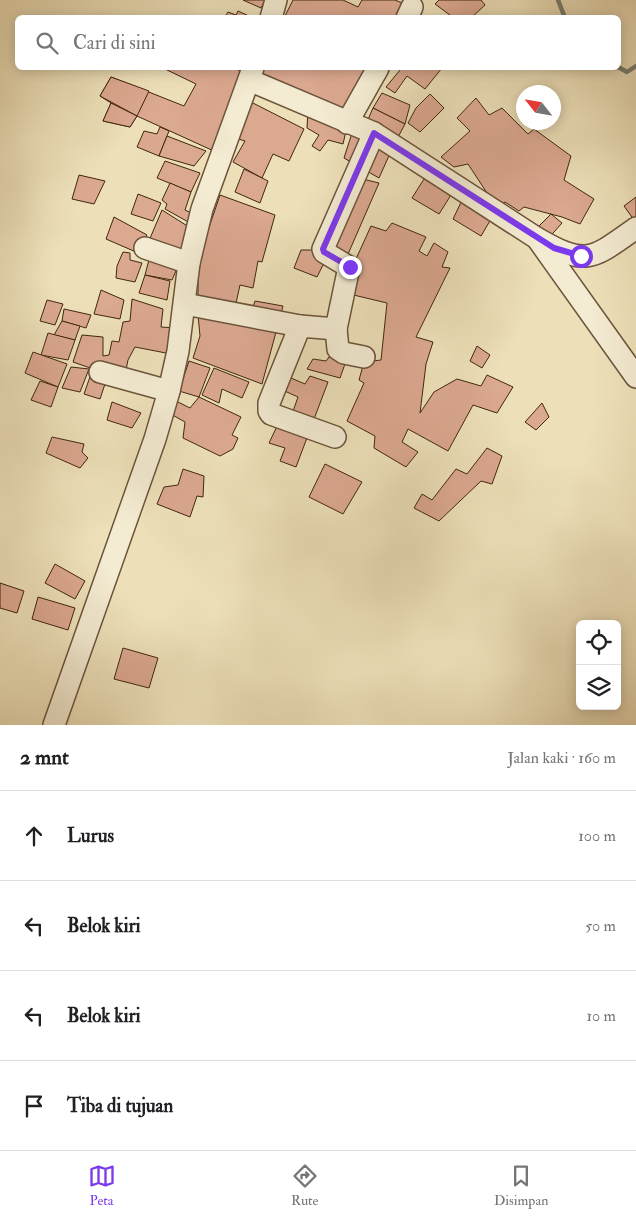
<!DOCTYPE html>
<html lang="id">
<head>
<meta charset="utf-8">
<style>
  :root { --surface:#fff; --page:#f6f6f6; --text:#202124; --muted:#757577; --line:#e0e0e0; --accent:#7c3aed }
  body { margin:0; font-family:"IM FELL Double Pica",serif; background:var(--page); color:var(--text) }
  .controls { position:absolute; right:15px; bottom:15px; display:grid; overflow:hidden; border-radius:8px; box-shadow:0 2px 12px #0003 }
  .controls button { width:45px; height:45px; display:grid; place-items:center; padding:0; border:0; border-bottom:1px solid var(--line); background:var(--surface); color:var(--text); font:25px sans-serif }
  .compass { position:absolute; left:516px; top:85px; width:45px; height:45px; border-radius:50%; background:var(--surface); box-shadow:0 2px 12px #0003; rotate:301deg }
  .stop { position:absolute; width:15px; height:15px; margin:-11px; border:4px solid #7c3aed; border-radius:50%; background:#fff }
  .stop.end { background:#7c3aed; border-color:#fff; box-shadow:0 1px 5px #0008 }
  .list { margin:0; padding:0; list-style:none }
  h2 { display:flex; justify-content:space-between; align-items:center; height:65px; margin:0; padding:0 20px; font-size:21px }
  h2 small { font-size:16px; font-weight:400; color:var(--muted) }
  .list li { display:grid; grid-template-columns:32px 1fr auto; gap:15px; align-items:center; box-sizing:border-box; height:90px; padding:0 20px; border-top:1px solid var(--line) }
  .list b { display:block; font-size:19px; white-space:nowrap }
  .list em { font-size:16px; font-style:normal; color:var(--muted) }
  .icon { flex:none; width:28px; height:28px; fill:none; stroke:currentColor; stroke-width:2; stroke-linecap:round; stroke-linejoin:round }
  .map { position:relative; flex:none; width:636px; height:725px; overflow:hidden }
  .search { position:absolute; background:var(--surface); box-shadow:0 2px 12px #0003; left:15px; right:15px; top:15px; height:55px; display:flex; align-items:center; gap:12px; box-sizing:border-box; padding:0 18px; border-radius:8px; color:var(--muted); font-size:19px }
  .sheet { height:425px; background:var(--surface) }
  nav { display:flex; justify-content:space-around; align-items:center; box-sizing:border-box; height:70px; border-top:1px solid var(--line); background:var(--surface); font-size:14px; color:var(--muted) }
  nav a { display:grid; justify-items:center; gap:2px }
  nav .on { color:var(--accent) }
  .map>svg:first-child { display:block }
</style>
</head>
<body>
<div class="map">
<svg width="636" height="725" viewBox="0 0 636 725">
  <rect width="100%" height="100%" fill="#ede0b9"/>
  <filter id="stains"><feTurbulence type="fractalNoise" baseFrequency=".004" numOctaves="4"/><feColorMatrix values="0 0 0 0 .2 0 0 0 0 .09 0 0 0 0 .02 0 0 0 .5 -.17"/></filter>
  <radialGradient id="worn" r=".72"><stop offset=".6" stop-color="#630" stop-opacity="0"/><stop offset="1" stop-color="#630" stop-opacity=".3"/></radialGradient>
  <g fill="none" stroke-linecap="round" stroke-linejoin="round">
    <g stroke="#777f75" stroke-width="4.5">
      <polyline points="558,0 565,18"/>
      <polyline points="618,67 627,72 636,66"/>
    </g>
  </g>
  <g fill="#dba890" stroke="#412611">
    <polygon points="243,0 265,0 261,8"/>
    <polygon points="293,0 343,0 358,7 362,0 395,0 412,7 406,18 284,18"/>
    <polygon points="439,0 481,0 485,5 471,18 454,18 435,4"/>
    <polygon points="238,11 253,18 224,18 228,12 236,15"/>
    <polygon points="163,68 239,68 238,70 243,73 216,152 137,116 130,127 103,121 111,103 100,96 111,77 184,106 196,84"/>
    <polygon points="261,68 374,68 344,113 257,77"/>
    <polygon points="399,68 442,68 425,89 407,76 395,93 386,87 400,70"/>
    <polygon points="111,77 149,91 137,116 100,96"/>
    <polygon points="382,93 410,105 405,124 373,108"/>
    <polygon points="430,94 444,108 420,132 408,123 416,108"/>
    <polygon points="476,98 489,115 502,108 528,134 534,129 571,156 564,180 594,199 580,224 562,217 524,207 519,211 505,202 501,205 489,196 468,164 454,167 441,157 470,131 457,118"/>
    <polygon points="249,101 304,129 289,161 273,154 262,178 233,162 245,141 235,138"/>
    <polygon points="111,103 137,116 130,127 103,121"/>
    <polygon points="373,108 405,124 396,141 366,124"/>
    <polygon points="308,110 347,127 343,144 328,140 320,151 312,146 319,135 307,128"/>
    <polygon points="160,127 169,131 159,156 137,147 144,131 157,134"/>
    <polygon points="353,130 392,149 379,178 344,158"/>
    <polygon points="167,136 206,151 194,166 159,156"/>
    <polygon points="165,161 200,173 191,192 157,178"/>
    <polygon points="244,169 268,181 260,203 235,192"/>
    <polygon points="79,175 105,181 94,204 72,199"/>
    <polygon points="354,177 379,183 345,261 327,257 317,277 294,268 301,250 316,250"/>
    <polygon points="424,179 451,195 439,214 412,198"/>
    <polygon points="170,183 191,192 185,210 198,216 192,224 165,209 167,204 162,200"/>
    <polygon points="138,194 161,203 153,221 131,214"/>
    <polygon points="220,195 275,215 262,262 258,261 253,288 240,285 233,317 248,322 255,301 283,306 262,384 193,358 200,336 198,315 198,260"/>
    <polygon points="464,196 494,214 481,236 453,219"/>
    <polygon points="636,197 636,218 634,220 624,206"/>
    <polygon points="162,210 189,227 182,257 148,243"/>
    <polygon points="551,214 562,223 545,242 535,230"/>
    <polygon points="114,217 147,235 136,252 106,239"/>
    <polygon points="392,223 426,237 419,251 427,256 434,243 448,252 442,267 450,268 416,337 433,342 426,364 420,413 434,392 457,379 481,386 487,375 513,387 497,413 473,405 448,451 408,429 402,442 418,452 406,467 374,448 375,436 347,421 364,383 359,380 364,362 381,360 387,303 341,292 371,226 386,231"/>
    <polygon points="123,252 130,253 130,260 142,263 135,282 116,278 117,266"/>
    <polygon points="150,256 179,264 172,280 145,275"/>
    <polygon points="145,275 170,281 167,300 139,293"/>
    <polygon points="101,290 124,300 120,319 94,314"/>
    <polygon points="132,299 163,309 161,327 177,328 171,354 135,347 128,360 125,375 93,369 73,362 82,335 103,337 103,356 109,355 112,341 119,342 123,322 130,321"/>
    <polygon points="47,300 63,304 55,325 40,321"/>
    <polygon points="64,309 91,315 86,328 62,321"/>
    <polygon points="62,321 80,326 75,340 54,335"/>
    <polygon points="48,333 75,340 68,360 41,355"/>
    <polygon points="477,346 490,355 482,368 470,361"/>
    <polygon points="33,352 67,364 58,387 25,373"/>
    <polygon points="329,357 346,361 340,378 307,369 313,359 326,361"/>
    <polygon points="189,361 210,368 199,397 179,391"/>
    <polygon points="71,367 89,369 80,392 62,388"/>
    <polygon points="214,368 249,382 242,398 222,389 219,403 202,395"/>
    <polygon points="92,371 107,378 100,399 84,394"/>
    <polygon points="284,375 305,384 310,376 328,382 296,467 280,461 285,448 269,443 279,422 291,417 298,397 278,388"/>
    <polygon points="40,381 58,387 51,407 31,400"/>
    <polygon points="199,397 241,417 232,435 238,438 233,449 220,456 183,438 185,422 169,413 176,401 190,408"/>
    <polygon points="112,402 141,413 132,428 107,420"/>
    <polygon points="542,403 549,417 536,430 525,422"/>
    <polygon points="52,437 84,444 82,452 88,458 80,468 46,453"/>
    <polygon points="487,448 502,456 492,484 481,481 439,521 414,508 422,494 432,500 456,469 467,474"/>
    <polygon points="325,464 362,482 343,514 309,497"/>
    <polygon points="183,469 204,476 203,497 197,496 190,517 157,504 164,487 178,485"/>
    <polygon points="55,564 85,581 75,599 45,583"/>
    <polygon points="0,583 24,591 17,613 0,608"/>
    <polygon points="38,597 75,608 68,630 32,619"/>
    <polygon points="123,648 158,658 149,688 114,679"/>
  </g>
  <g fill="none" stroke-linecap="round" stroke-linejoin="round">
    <defs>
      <g id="minor">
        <polyline points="271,18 276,0"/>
        <polyline points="407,18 412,7"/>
        <path d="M249,80L374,133L535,237C586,267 591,260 636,228"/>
        <polyline points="347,123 378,68"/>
        <polyline points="539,241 636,377"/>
        <polyline points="145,248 189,263"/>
        <polyline points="185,304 300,326"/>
        <polyline points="336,329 338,349 344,353 364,357"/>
        <polyline points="100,372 169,391"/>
        <polyline points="335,437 271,414 269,411 269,403 300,326 336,329 349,267 324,252 323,249 374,133"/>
        <polyline points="54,725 155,439 169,391 178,351 189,263 202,209 253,68"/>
      </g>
    </defs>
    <use href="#minor" stroke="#6c543b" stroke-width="24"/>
    <use href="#minor" stroke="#f3ebd2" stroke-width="21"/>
  </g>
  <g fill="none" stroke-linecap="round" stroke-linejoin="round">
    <polyline stroke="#7c3aed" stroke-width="6" points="350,267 324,252 323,249 374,133 554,248 581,256"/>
  </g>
  <rect width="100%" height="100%" filter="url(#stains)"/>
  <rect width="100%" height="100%" fill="url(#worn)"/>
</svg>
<div class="controls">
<button><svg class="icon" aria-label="locate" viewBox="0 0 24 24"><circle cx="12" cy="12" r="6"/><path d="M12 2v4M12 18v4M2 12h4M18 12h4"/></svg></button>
<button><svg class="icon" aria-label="layers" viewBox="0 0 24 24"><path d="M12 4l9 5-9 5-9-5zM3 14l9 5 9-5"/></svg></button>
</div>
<svg class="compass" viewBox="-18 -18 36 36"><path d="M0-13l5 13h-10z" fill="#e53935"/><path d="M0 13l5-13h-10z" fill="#757577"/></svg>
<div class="stop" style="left:581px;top:256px"></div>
<div class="stop end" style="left:350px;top:267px"></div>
<div class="search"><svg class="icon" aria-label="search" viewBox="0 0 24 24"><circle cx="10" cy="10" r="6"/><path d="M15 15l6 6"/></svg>Cari di sini</div>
</div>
<section class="sheet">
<h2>2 mnt<small>Jalan kaki · 160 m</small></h2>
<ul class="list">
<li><svg class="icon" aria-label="ahead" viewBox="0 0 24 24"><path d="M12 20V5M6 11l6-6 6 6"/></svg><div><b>Lurus</b></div><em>100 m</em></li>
<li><svg class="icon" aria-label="left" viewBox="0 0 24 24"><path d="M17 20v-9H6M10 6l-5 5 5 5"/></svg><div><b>Belok kiri</b></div><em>50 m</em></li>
<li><svg class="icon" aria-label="left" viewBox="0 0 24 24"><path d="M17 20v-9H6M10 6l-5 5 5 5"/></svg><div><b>Belok kiri</b></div><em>10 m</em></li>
<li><svg class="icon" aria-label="arrive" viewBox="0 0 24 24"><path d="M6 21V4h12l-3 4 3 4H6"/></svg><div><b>Tiba di tujuan</b></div></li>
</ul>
</section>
<nav>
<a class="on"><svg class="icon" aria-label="map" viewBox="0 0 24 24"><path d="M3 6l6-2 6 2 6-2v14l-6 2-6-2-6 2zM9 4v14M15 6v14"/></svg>Peta</a>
<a><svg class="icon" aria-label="directions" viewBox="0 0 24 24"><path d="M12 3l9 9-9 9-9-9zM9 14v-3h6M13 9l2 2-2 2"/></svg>Rute</a>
<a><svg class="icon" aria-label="saved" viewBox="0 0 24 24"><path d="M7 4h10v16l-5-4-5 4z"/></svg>Disimpan</a>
</nav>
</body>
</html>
